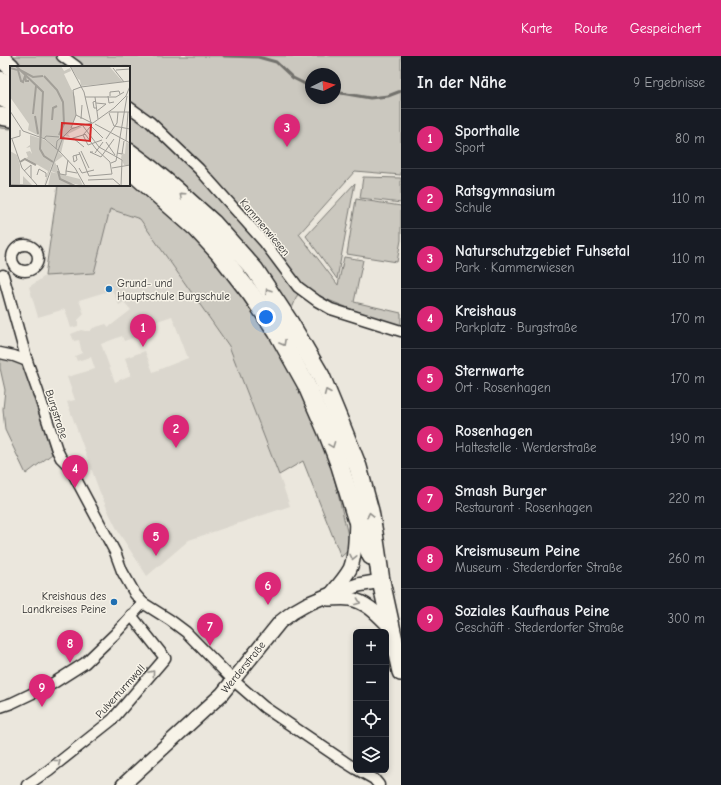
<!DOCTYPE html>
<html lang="de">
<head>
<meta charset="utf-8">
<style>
  :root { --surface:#171b24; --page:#242831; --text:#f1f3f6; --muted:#9ea1a6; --line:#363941; --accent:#db2777 }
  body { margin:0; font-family:"Comic Neue",sans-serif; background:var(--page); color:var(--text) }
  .controls { position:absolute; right:12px; bottom:12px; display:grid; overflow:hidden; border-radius:6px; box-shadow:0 2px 6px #0003 }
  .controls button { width:36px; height:36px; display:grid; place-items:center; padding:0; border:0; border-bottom:1px solid var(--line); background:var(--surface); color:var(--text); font:20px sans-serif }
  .compass { position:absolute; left:305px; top:12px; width:36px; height:36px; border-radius:50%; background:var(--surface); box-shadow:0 2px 6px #0003; rotate:85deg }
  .you { position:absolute; left:266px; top:261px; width:14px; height:14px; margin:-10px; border:3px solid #fff; border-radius:50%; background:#1a73e8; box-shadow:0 0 0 6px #1a73e833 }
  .badge { display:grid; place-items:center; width:26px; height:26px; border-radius:50%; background:var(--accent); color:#fff; font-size:13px; font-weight:700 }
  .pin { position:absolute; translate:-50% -33px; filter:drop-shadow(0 1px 2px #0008) }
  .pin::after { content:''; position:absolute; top:21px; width:14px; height:12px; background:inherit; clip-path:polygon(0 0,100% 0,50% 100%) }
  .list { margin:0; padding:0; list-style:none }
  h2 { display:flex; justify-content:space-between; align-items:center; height:52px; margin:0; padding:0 16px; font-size:17px }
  h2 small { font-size:13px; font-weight:400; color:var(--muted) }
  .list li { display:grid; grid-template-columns:26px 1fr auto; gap:12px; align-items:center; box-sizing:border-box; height:60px; padding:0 16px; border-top:1px solid var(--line) }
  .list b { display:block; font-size:15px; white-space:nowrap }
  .list p { margin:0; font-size:13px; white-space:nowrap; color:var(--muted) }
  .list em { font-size:13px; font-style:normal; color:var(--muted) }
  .icon { flex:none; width:22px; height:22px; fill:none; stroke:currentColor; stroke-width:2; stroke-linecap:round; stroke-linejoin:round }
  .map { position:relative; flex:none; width:401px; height:729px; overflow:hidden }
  header { display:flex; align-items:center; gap:24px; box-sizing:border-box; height:56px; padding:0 20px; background:var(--accent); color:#fff }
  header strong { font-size:19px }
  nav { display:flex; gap:22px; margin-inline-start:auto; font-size:14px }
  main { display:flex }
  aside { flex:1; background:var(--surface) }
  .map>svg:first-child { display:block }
</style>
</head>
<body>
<header>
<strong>Locato</strong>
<nav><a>Karte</a><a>Route</a><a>Gespeichert</a></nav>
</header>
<main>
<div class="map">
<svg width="401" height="729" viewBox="0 0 401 729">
  <rect width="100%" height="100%" fill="#ebe7dd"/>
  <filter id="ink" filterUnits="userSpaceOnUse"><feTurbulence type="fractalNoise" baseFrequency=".025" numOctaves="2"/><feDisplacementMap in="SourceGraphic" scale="8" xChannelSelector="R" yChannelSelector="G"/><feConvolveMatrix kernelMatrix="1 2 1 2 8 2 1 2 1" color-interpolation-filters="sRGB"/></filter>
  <g filter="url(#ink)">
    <path fill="#dbd7ce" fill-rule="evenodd" d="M110,153L140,163L229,290L279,419L290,450L189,484L147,520L119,477L109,457L99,434L67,346L75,344L67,321L95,313L91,301L77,305L75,300L82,297L79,284L74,285L71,278L81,274L85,275H90L93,272L106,268L109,271L131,254L124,246L119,249L112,234L79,244L84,258L78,264V270L71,272L65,253L38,261L29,231L45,220L94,217ZM172,260L188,302L153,316L145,295L125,302L131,319L115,326L101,288L122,280L124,285L146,277L143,270Z"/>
    <g fill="#cbc8bf" stroke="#7b7a75" fill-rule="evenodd">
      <path d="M0,0H401V119L355,115L299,178L338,229L344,201L363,204L354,246L401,257V271L374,262L318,240L301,230L279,285L323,375L351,492L341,501L303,405L279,419L229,290L140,163L110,153L94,217L45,220L58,129H129V11H11V73L0,72ZM311,18H335V42H311Z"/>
      <polygon points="363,121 401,122 401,147 360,142"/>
      <polygon points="355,127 337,223 306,180"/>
      <polygon points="356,143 401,150 401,184 397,206 347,198"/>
      <polygon points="0,302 23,308 52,398 26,418 5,374 3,353 5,334 0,312"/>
    </g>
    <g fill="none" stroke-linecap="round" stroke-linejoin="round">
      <g stroke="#72716c" stroke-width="3">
        <polyline points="224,0 258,1 276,6 293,22 311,31"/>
        <polyline points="335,36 370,42 388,40 401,35"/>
      </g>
      <defs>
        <g id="minor">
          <polyline points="62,0 77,11"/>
          <polyline points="129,51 150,66 199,113 265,187 298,231 317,245 331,253 401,275"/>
          <circle cx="25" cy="202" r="13"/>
          <polyline points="3,219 27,305 38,336 57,394 61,402 69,410 115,496 122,515 135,538 143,547 170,564 186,576 233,624 264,651 345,706 356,713"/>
          <polyline points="0,297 14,300 27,305"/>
          <polyline points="0,651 12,647 52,628 85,607 115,578 143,547"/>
          <polyline points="358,714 374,723 379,729"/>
          <polyline points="27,729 49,714 112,664 165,602 131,559"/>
        </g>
        <g id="tertiary">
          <path d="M331,538C337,531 345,522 350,513C356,499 355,481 356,465"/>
          <path d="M328,543C335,543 343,542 350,543C368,546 380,561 392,573"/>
          <polyline points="123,729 222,638 280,566 293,556 307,548 331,538 358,529 381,525"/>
        </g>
        <polyline id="primary" points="381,525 401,616"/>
        <g id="trunk">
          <polyline points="0,1 11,11"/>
          <polyline points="0,24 11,29"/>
          <polyline points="0,41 11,46"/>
          <polyline points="0,60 11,62"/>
          <polyline points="129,96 145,108 175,133 213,167 255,214 290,267 321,320 340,366 358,411 370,455 374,477 381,525"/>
          <polyline points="129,115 137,120 196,172 220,198 251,238 277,276 306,328 326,374 340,410 356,462 371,500"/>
        </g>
      </defs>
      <use href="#minor" stroke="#2b2b2b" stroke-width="13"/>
      <use href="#tertiary" stroke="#2b2b2b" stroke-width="16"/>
      <use href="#primary" stroke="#2b2b2b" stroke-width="20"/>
      <use href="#trunk" stroke="#2b2b2b" stroke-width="20"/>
      <use href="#minor" stroke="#f7f3e8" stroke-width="10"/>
      <use href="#tertiary" stroke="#f7f3e8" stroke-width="13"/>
      <use href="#primary" stroke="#f7f3e8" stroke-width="17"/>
      <use href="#trunk" stroke="#f7f3e8" stroke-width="17"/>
    </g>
    <defs><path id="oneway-chevron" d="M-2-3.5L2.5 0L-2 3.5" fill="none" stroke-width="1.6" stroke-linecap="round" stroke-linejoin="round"/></defs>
    <g stroke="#918f8a">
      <use href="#oneway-chevron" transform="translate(182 139) rotate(-138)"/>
      <use href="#oneway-chevron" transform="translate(268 235) rotate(-124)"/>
      <use href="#oneway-chevron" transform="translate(283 287) rotate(61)"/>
      <use href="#oneway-chevron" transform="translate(327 336) rotate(-113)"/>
      <use href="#oneway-chevron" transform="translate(332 389) rotate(69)"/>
      <use href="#oneway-chevron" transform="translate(370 459) rotate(-102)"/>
      <use href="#oneway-chevron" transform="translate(353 501) rotate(102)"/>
      <use href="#oneway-chevron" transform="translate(358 546) rotate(21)"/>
      <use href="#oneway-chevron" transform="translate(152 617) rotate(-50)"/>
      <use href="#oneway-chevron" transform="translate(58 706) rotate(-38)"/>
    </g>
  </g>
  <g fill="#1f6fb2" stroke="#f7f3e8" stroke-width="1.5">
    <circle cx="109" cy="233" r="4"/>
    <circle cx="114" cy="546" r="4"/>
  </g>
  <g text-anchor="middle" stroke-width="3" stroke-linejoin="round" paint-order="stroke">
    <g font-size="11" fill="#2b2b2b" stroke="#f7f3e8">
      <text transform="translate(265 171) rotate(50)" y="4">Kammerwiesen</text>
      <text transform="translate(57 358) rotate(72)" y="4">Burgstraße</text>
      <text transform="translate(243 611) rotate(-51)" y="4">Werderstraße</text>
      <text transform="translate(120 635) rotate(-48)" y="4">Pulverturmwall</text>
    </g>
    <g font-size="11" fill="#2b2b2b" stroke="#f7f3e8" text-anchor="start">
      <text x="117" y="231">Grund- und<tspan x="117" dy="13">Hauptschule Burgschule</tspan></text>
      <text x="106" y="544" text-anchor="end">Kreishaus des<tspan x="106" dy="13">Landkreises Peine</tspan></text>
    </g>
  </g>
  <g transform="translate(10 10)">
    <rect width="120" height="120" fill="#ebe7dd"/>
    <path d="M0,0H51L54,5L60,2L61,5L54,8L65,31L66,49L61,61H72L58,68L60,71L55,70L51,87L48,86L53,90L45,96L50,108L62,111L51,109L41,105L43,96L34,120L38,105L16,92L18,91L16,86L20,85L22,88L20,81L16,82L20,79V69L35,74L46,82L37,74L18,64L19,58L0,31ZM60,0H99L113,16L71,20L70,14L68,13ZM116,76L120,78V99H114L111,92L112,87L115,88ZM0,85L7,89L10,99V118H13V110L23,120H0ZM41,106L70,113L73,120L61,117L60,120H38Z" fill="#cbc8bf"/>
    <path fill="none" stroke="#a29f98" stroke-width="2" d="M6,0L33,26L30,83L34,90L43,96M0,2L8,4L11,15L13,16L15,10L16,15H19M10,4L23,11L33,10M34,10L47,24L53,36L54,58L49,69M23,48L26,20M25,50L28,68M42,54L43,42L47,40M10,96L15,93L26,99M48,105L50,113L65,120M0,119L23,120"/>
    <path fill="none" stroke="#9e9c96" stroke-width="1" d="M60,0L74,26L81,57M103,2L114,16M106,4L120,3M71,21L120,15M98,30L99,37L104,36M100,30V26L109,25L110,28M75,31H106L114,26M85,31L88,53M86,35L83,36L84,42H87M86,37L96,38L87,45M0,45L13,65L35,73L50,86M99,46H120M99,47L104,60L120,63M66,49L82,57M71,53L72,39M85,58L120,77M73,59L83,57L104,42L116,30L120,20M73,60L89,81L112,94L111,120M61,62L66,49L63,24L71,21M73,69L78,79L92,74M63,72L74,81M0,73L10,70V64M2,73L12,102L27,119M34,73L36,70L49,71M60,73L73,69L81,60L93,72M96,73L107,57L108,46M116,75L118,46M96,76L105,89M46,83L47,75L53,70M71,85L79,102M50,86L65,102L75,120M69,86L79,110L102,108L100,96L86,83L75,68L74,69M83,86H80L91,91L104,73M85,87L93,76M107,87L112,88L114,75M66,89L67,94L64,96L63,90L70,88M58,94L56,105L67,107M101,97L106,95L117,30M47,99L50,108L56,109V105M69,102L72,107L84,104M102,102L120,99M14,105L21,99V112M27,109L29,103L36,107V111M78,114L103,113L111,120M35,120L53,71L61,63L73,59"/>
    <path fill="#d62828" fill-opacity="0.15" stroke="#d62828" stroke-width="2" d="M52,57L81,59L80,75L51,72Z"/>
    <rect width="120" height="120" fill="none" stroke="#2b2b2b" stroke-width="2"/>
  </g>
</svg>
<div class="controls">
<button>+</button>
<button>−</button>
<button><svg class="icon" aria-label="locate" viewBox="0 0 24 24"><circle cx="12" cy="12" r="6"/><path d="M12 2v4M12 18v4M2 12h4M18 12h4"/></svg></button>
<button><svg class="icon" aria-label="layers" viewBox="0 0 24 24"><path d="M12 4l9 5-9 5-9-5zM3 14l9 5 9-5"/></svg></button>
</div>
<svg class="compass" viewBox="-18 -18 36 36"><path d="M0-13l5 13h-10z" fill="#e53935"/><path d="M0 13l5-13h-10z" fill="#9ea1a6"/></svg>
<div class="you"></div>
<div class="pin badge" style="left:143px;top:291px">1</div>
<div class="pin badge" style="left:176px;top:392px">2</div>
<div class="pin badge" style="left:287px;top:91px">3</div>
<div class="pin badge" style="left:75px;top:432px">4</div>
<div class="pin badge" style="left:156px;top:500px">5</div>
<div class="pin badge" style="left:268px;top:549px">6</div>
<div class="pin badge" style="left:210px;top:590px">7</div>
<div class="pin badge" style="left:70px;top:607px">8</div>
<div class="pin badge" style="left:42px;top:651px">9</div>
</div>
<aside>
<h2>In der Nähe<small>9 Ergebnisse</small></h2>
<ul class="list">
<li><span class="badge">1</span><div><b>Sporthalle</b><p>Sport</p></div><em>80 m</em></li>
<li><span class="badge">2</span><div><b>Ratsgymnasium</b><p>Schule</p></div><em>110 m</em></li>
<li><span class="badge">3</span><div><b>Naturschutzgebiet Fuhsetal</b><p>Park · Kammerwiesen</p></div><em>110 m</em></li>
<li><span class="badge">4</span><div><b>Kreishaus</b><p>Parkplatz · Burgstraße</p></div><em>170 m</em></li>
<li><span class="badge">5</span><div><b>Sternwarte</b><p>Ort · Rosenhagen</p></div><em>170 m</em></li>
<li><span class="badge">6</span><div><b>Rosenhagen</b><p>Haltestelle · Werderstraße</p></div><em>190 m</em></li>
<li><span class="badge">7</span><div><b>Smash Burger</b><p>Restaurant · Rosenhagen</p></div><em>220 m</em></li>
<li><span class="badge">8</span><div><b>Kreismuseum Peine</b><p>Museum · Stederdorfer Straße</p></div><em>260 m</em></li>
<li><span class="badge">9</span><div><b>Soziales Kaufhaus Peine</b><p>Geschäft · Stederdorfer Straße</p></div><em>300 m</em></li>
</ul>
</aside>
</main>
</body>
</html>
